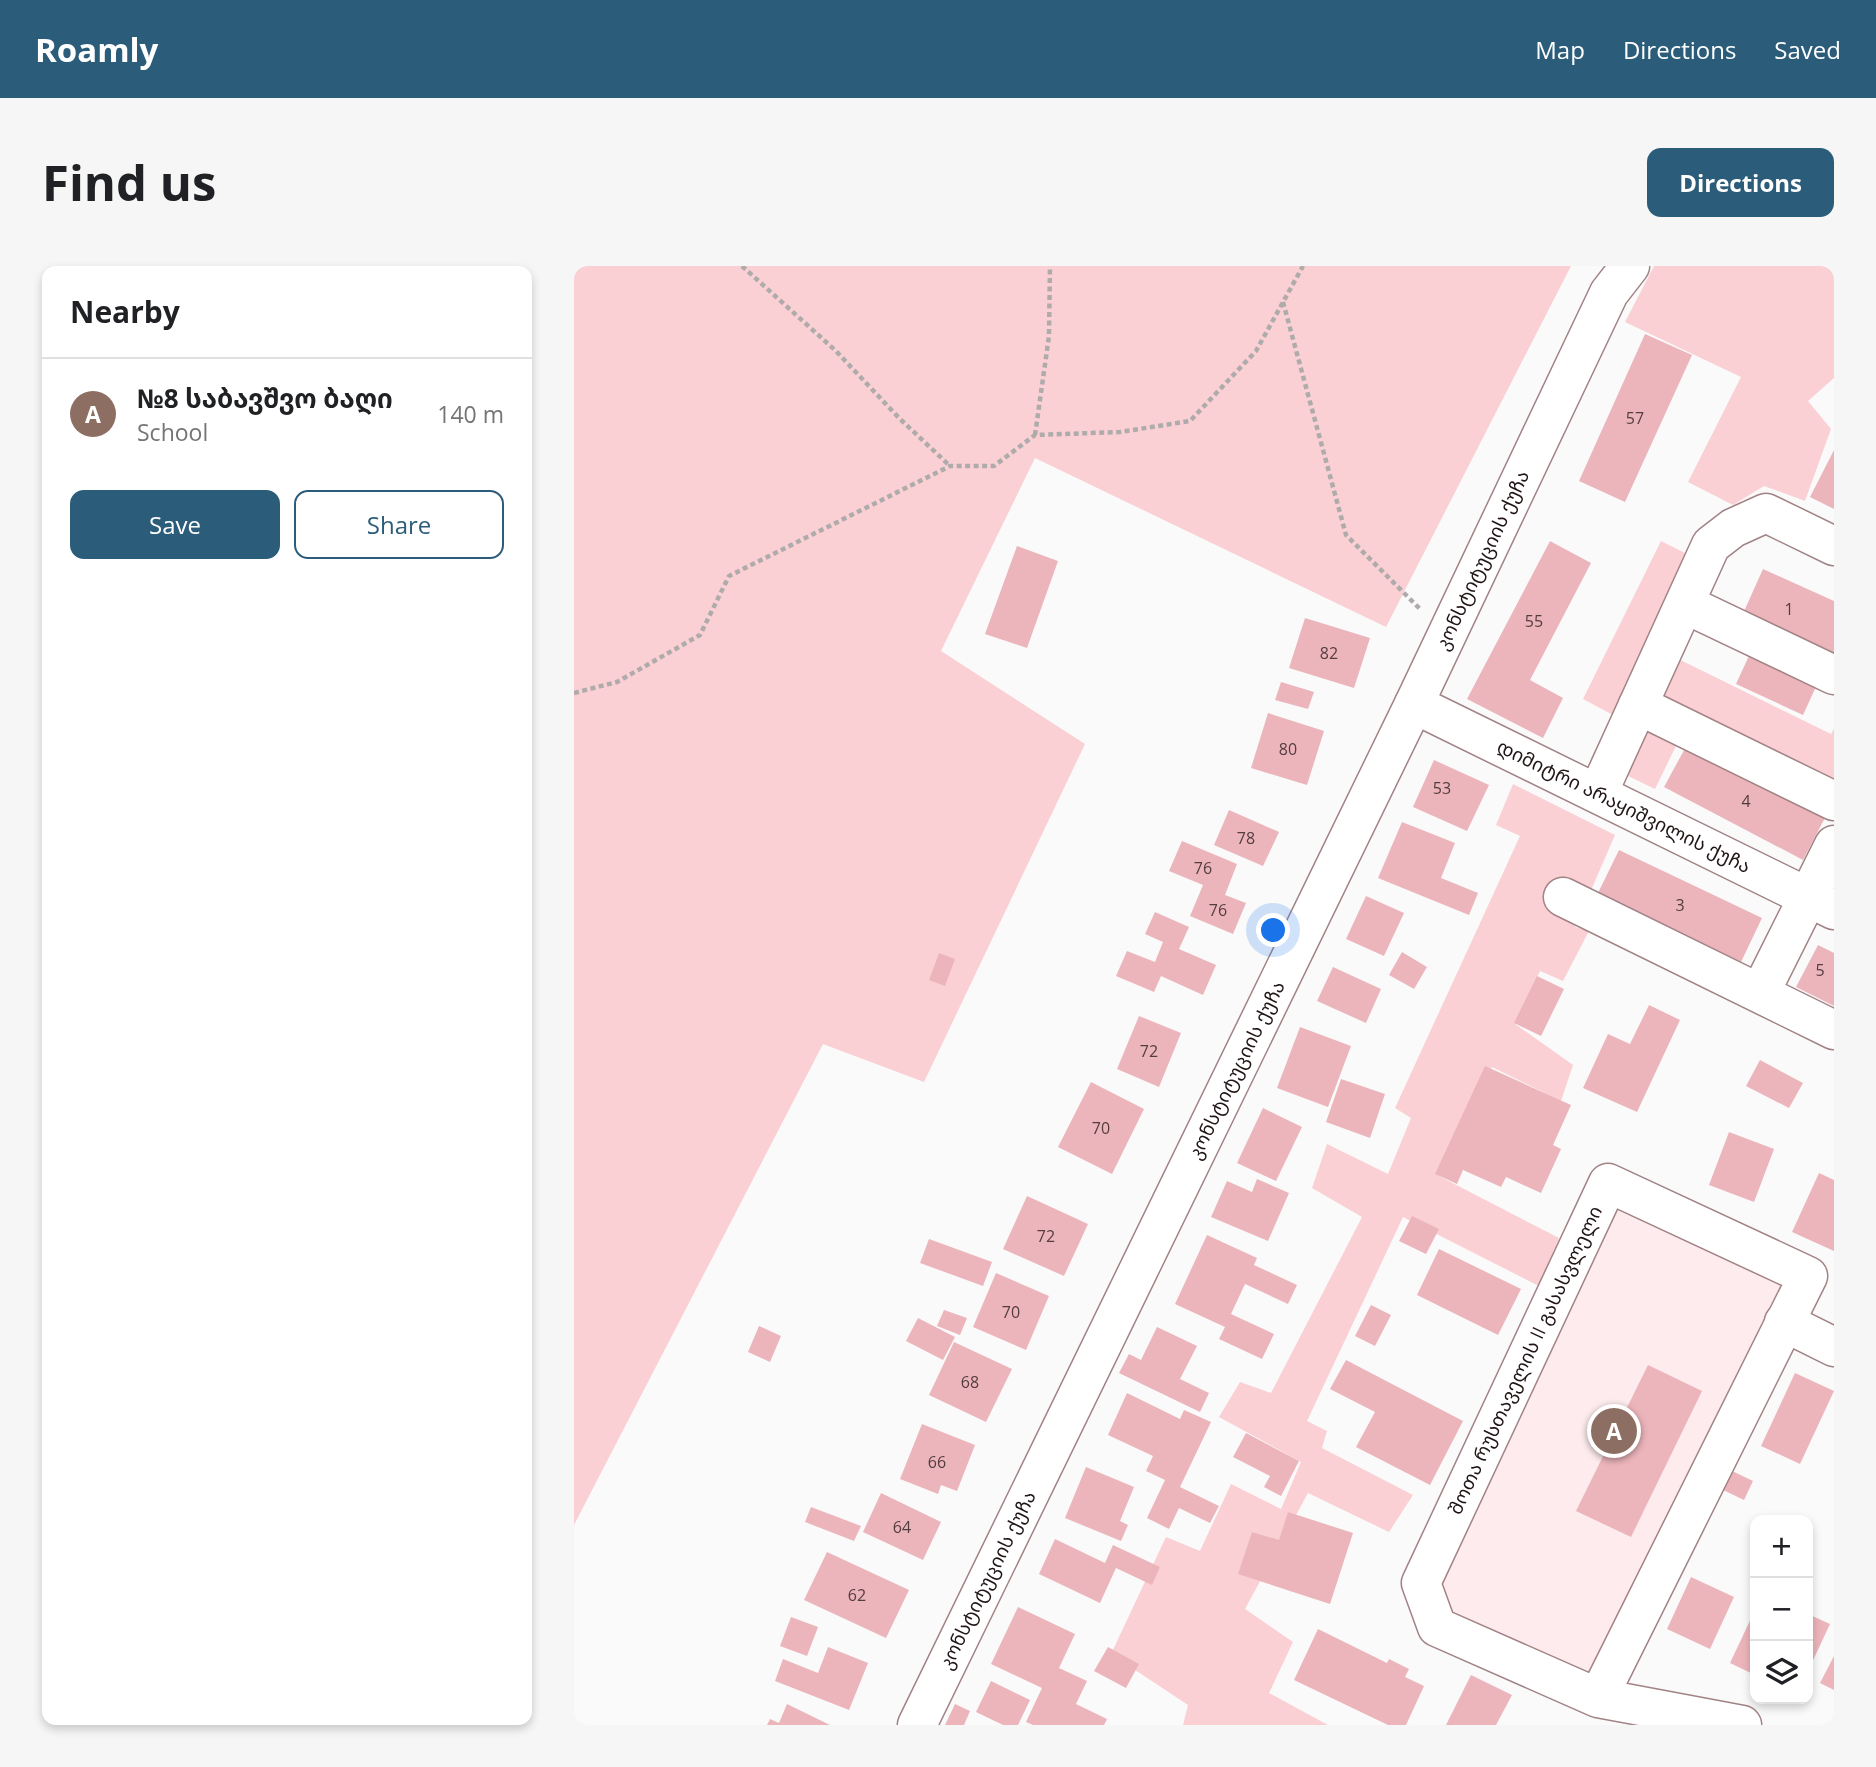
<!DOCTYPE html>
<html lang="en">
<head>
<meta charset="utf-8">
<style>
  :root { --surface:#fff; --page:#f6f6f6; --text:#202124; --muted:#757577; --line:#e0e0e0; --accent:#2b5d7a }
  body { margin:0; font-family:"Open Sans","Noto Sans Georgian",sans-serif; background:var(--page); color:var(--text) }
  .controls { position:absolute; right:21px; bottom:21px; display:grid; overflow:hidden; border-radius:14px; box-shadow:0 4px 10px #0003 }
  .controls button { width:63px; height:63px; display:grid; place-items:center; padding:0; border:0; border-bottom:2px solid var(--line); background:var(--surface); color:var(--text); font:35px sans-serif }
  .you { position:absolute; left:700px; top:665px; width:24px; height:24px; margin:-18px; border:5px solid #fff; border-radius:50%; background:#1a73e8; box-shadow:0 0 0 10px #1a73e833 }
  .badge { display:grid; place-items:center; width:46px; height:46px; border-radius:50%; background:var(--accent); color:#fff; font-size:23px; font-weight:700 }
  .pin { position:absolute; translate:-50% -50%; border:4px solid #fff; box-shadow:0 2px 7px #0006 }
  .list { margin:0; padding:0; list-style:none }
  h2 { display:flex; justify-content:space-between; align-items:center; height:91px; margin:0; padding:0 28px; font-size:30px }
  h2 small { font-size:23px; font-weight:400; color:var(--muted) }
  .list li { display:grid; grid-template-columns:46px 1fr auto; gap:21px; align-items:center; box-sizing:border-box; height:112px; padding:0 28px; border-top:2px solid var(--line) }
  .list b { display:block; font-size:26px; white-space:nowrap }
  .list p { margin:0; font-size:23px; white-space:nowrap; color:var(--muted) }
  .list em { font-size:23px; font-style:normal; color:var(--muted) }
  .actions { display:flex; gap:14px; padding:21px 28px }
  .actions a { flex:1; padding:16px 0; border:2px solid var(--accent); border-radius:14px; text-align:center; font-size:24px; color:var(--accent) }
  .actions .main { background:var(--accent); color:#fff }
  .icon { flex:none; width:38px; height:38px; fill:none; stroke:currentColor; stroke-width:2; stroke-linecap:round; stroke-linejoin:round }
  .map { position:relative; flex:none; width:1260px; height:1459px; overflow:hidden; border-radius:14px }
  header { display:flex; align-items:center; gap:42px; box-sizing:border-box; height:98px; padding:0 35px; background:var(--accent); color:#fff }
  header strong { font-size:33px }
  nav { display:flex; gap:38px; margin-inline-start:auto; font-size:24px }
  .intro { display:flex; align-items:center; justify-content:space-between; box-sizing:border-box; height:168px; padding:0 42px }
  h1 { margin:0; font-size:49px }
  .button { padding:18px 32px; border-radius:14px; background:var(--accent); color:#fff; font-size:24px; font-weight:700 }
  main { display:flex; gap:42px; padding:0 42px }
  aside { flex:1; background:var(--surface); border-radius:14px; box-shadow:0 4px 10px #0003 }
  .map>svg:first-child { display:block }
</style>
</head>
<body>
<header>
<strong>Roamly</strong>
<nav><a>Map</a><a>Directions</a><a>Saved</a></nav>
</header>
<div class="intro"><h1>Find us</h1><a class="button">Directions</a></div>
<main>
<aside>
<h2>Nearby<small></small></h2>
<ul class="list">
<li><span class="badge" style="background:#8d6e63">A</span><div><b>№8 საბავშვო ბაღი</b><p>School</p></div><em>140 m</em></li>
</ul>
<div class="actions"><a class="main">Save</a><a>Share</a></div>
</aside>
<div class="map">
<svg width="1260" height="1459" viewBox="0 0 1260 1459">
  <rect width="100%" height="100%" fill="#fafafa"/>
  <polygon fill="#fdebed" points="1044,932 1222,1015 1016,1415 877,1348 864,1315"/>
  <g fill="#fad0d4">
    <polygon points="0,0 997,0 812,361 461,192 367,385 511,478 350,816 249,778 0,1259"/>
    <polygon points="1080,0 1260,0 1260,112 1234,135 1257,163 1231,235 1190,220 1159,239 1114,216 1167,111 1051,56"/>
    <polygon points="1087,275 1123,293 1080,381 1257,468 1260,463 1260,514 1119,445 1081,523 1017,492 1039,449 1009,433"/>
    <polygon points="939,518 1041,569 1001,661 1015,665 989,715 966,705 941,758 999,799 987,835 918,801 865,910 985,972 965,1020 829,951 733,1155 753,1165 748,1182 839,1229 815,1266 734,1227 671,1343 719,1376 695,1427 754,1459 609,1459 614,1439 537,1388 592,1271 626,1285 657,1218 707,1243 727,1196 645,1151 666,1116 697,1127 788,951 738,922 753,878 814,908 837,852 821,842 946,570 922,559"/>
  </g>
  <g fill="#ecb5bb">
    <polygon points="1071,68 1118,89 1051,236 1005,215"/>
    <polygon points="1260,184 1260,243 1236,231"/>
    <polygon points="976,275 1017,297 956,414 989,432 969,472 893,433"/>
    <polygon points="443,280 484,295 453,382 411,368"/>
    <polygon points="1189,303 1260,335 1260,393 1167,352"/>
    <polygon points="731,352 796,372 780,422 715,402"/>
    <polygon points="1179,381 1246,412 1229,449 1162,418"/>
    <polygon points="707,416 740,426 734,443 701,434"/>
    <polygon points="694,447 750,465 733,519 677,502"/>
    <polygon points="1115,475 1253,548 1229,594 1090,521"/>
    <polygon points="860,494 915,519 893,565 839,541"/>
    <polygon points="655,544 705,566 689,600 640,579"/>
    <polygon points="828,556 881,577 867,612 904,627 895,649 804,612"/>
    <polygon points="608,575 663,598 651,629 672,637 659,668 616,650 629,619 595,605"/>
    <polygon points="1045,584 1188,652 1167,696 1024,627"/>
    <polygon points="792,630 830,647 810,690 772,673"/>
    <polygon points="581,646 615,661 605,683 642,699 629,729 587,710 580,726 542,710 553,685 581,696 589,676 571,668"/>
    <polygon points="1244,679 1260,687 1260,740 1222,721"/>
    <polygon points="828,686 853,701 840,723 815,709"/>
    <polygon points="365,687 381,693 371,720 355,714"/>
    <polygon points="759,701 807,723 792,757 743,735"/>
    <polygon points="963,710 990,723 967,770 940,757"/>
    <polygon points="1075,739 1106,754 1063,846 1009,822 1034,768 1056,778"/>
    <polygon points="565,750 607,767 585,821 543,803"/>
    <polygon points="726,761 777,780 754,841 703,822"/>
    <polygon points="1186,794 1229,817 1215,842 1172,820"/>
    <polygon points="911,800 997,839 979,879 987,883 967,927 932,911 927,921 889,904 883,918 861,908"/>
    <polygon points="767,813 811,828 796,872 752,856"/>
    <polygon points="517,816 570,843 538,908 484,881"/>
    <polygon points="689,842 728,861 702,915 663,897"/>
    <polygon points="1155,866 1200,883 1180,936 1135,919"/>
    <polygon points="1245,907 1260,914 1260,985 1218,966"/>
    <polygon points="683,913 715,927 694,975 637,951 653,915 678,926"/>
    <polygon points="453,930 514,958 490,1010 429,983"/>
    <polygon points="838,950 865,963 852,988 825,975"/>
    <polygon points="633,969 683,992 680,999 723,1019 714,1038 671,1018 657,1048 700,1068 688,1093 645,1073 651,1061 601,1038"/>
    <polygon points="355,973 418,996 409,1020 346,997"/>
    <polygon points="865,983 947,1023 924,1069 843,1029"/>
    <polygon points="422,1007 475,1030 452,1084 399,1061"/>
    <polygon points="797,1039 817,1049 801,1080 781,1070"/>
    <polygon points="370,1044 393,1052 386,1069 363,1060"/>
    <polygon points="344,1052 381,1071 369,1094 332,1075"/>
    <polygon points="185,1060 207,1070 196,1096 174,1086"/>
    <polygon points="583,1061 623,1080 606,1113 635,1127 626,1146 545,1107 555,1088 567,1094"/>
    <polygon points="380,1076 438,1103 412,1156 355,1129"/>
    <polygon points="772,1094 889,1155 856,1219 782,1181 801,1146 756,1123"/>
    <polygon points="1074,1099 1128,1125 1057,1271 1002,1245"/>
    <polygon points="1221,1107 1260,1125 1226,1198 1187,1180"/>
    <polygon points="553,1127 606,1153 610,1144 637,1156 606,1221 645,1240 636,1257 605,1242 595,1263 573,1252 591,1214 572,1205 579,1190 534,1169"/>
    <polygon points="348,1158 401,1179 383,1225 367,1219 364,1228 326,1213"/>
    <polygon points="672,1167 725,1195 707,1230 690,1221 696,1210 659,1191"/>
    <polygon points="512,1201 560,1221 546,1255 554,1259 547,1275 491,1252"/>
    <polygon points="1154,1203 1179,1215 1170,1234 1145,1222"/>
    <polygon points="307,1227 367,1256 349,1294 289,1266"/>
    <polygon points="237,1241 287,1260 280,1275 231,1256"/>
    <polygon points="714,1246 779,1267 756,1338 664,1308 678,1266 705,1274"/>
    <polygon points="481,1273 531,1297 539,1279 586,1301 578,1319 542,1302 526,1337 465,1308"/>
    <polygon points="253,1286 335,1324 312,1372 230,1334"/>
    <polygon points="1117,1311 1160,1331 1136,1383 1093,1363"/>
    <polygon points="444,1341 501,1368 485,1402 513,1415 502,1438 533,1453 530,1459 459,1459 452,1456 468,1422 417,1398"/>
    <polygon points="1181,1344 1181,1409 1156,1397"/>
    <polygon points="1234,1348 1256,1358 1234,1405"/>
    <polygon points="217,1351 244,1361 233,1390 206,1380"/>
    <polygon points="744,1363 813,1397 815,1393 835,1403 831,1411 850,1420 832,1459 814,1459 720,1414"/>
    <polygon points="254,1381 294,1397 275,1444 201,1415 209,1393 244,1407"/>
    <polygon points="534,1381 565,1398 552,1422 520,1405"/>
    <polygon points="1260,1390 1260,1424 1246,1417"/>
    <polygon points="897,1409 938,1429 922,1459 872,1459"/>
    <polygon points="417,1415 456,1434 444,1459 429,1459 402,1446"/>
    <polygon points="213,1438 256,1459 193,1459 196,1453 205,1457"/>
    <polygon points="381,1438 396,1445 390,1459 371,1459"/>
  </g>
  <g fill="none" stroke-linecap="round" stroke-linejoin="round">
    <defs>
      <g id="minor">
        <polyline points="1111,338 1260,409"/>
        <polyline points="840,438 1260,644"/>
        <polyline points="1064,439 1260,535"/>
        <polyline points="1024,527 1137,279 1159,262 1192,247 1260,280"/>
        <polyline points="989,631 1260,764"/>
        <polyline points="1186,727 1260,579"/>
        <polyline points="1210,1056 1260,1081"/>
        <polyline points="1024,1432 1234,1010 1034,917 847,1317 863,1361 1024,1432 1168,1459"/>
        <polyline points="343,1459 840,438 1035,27 1056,0"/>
      </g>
    </defs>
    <use href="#minor" stroke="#a28385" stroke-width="41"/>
    <g stroke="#afabab" stroke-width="4.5" stroke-dasharray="5 3.5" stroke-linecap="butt">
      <polyline points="168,0 262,85 325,152 376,200"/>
      <polyline points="709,36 772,269 847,344"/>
      <polyline points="461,169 475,70 476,0"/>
      <polyline points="0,427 43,416 126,369 155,310 376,200 420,200 461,169 546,166 616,155 682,85 729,0"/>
    </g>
    <use href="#minor" stroke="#fff" stroke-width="38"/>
  </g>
  <g text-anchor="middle" stroke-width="5" stroke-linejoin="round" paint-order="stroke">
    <g font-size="16" fill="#543d3f">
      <text x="1061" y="158">57</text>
      <text x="1215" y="349">1</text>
      <text x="960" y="361">55</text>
      <text x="755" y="393">82</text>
      <text x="714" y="489">80</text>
      <text x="868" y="528">53</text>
      <text x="1172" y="541">4</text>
      <text x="672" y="578">78</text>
      <text x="629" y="608">76</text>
      <text x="1106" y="645">3</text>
      <text x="644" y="650">76</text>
      <text x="1246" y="710">5</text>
      <text x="575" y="791">72</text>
      <text x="527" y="868">70</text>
      <text x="472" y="976">72</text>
      <text x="437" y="1052">70</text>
      <text x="396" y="1122">68</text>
      <text x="363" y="1202">66</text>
      <text x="328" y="1267">64</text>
      <text x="283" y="1335">62</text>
    </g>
    <g font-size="19" fill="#211516" stroke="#fff">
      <text transform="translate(908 294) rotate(-65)" y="7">კონსტიტუციის ქუჩა</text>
      <text transform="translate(1050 540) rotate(26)" y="7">დიმიტრი არაყიშვილის ქუჩა</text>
      <text transform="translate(662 804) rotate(-64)" y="7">კონსტიტუციის ქუჩა</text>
      <text transform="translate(951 1094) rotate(-65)" y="7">შოთა რუსთაველის II გასასვლელი</text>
      <text transform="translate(413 1314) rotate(-64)" y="7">კონსტიტუციის ქუჩა</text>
    </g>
  </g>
</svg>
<div class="controls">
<button>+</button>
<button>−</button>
<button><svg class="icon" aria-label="layers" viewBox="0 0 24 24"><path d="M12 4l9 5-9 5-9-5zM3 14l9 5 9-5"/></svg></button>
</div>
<div class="you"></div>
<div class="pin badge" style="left:1040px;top:1165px;background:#8d6e63">A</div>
</div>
</main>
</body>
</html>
